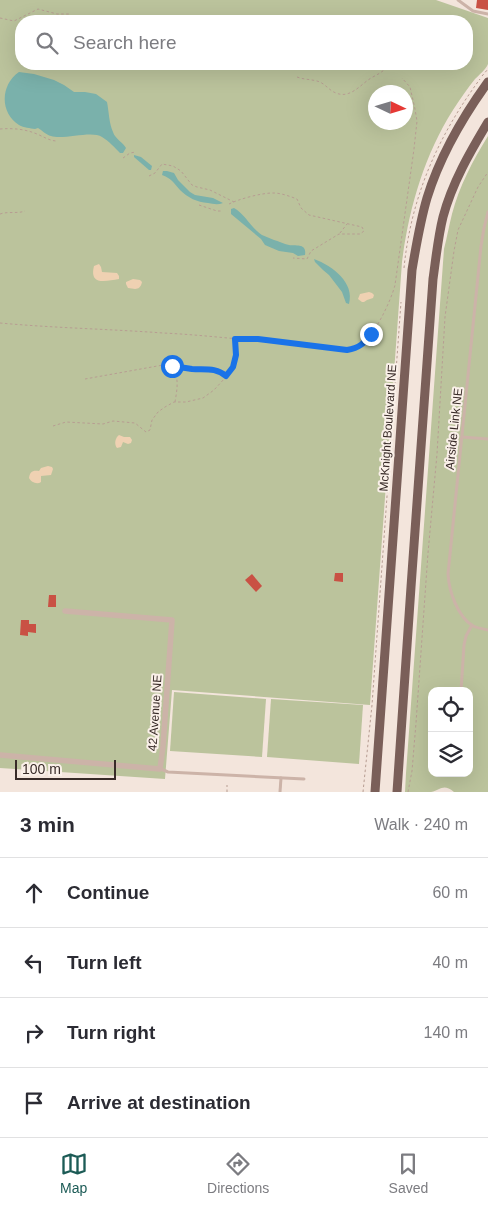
<!DOCTYPE html>
<html lang="en">
<head>
<meta charset="utf-8">
<style>
  :root { --surface:#fff; --page:#f7f7f7; --text:#2b2b33; --muted:#7c7c81; --line:#e1e1e2; --accent:#1c5b56 }
  body { margin:0; font-family:Arial,sans-serif; background:var(--page); color:var(--text) }
  .controls { position:absolute; right:15px; bottom:15px; display:grid; overflow:hidden; border-radius:10px; box-shadow:0 5px 20px #0002 }
  .controls button { width:45px; height:45px; display:grid; place-items:center; padding:0; border:0; border-bottom:1px solid var(--line); background:var(--surface); color:var(--text); font:25px sans-serif }
  .compass { position:absolute; left:368px; top:85px; width:45px; height:45px; border-radius:50%; background:var(--surface); box-shadow:0 5px 20px #0002; rotate:94deg }
  .scale { position:absolute; left:15px; bottom:12px; width:101px; box-sizing:border-box; padding-left:5px; border:2px solid #382b28; border-top:0; font-size:14px; line-height:18px; white-space:nowrap; color:#382b28; -webkit-text-stroke:4px #faf0e9; paint-order:stroke }
  .stop { position:absolute; width:15px; height:15px; margin:-11px; border:4px solid #1a73e8; border-radius:50%; background:#fff }
  .stop.end { background:#1a73e8; border-color:#fff; box-shadow:0 1px 5px #0008 }
  .list { margin:0; padding:0; list-style:none }
  h2 { display:flex; justify-content:space-between; align-items:center; height:65px; margin:0; padding:0 20px; font-size:21px }
  h2 small { font-size:16px; font-weight:400; color:var(--muted) }
  .list li { display:grid; grid-template-columns:32px 1fr auto; gap:15px; align-items:center; box-sizing:border-box; height:70px; padding:0 20px; border-top:1px solid var(--line) }
  .list b { display:block; font-size:19px; white-space:nowrap }
  .list em { font-size:16px; font-style:normal; color:var(--muted) }
  .icon { flex:none; width:28px; height:28px; fill:none; stroke:currentColor; stroke-width:2; stroke-linecap:round; stroke-linejoin:round }
  .map { position:relative; flex:none; width:488px; height:792px; overflow:hidden }
  .search { position:absolute; background:var(--surface); box-shadow:0 5px 20px #0002; left:15px; right:15px; top:15px; height:55px; display:flex; align-items:center; gap:12px; box-sizing:border-box; padding:0 18px; border-radius:20px; color:var(--muted); font-size:19px }
  .sheet { height:345px; background:var(--surface) }
  nav { display:flex; justify-content:space-around; align-items:center; box-sizing:border-box; height:70px; border-top:1px solid var(--line); background:var(--surface); font-size:14px; color:var(--muted) }
  nav a { display:grid; justify-items:center; gap:2px }
  nav .on { color:var(--accent) }
  .map>svg:first-child { display:block }
</style>
</head>
<body>
<div class="map">
<svg width="488" height="792" viewBox="0 0 488 792">
  <rect width="100%" height="100%" fill="#f3e5dc"/>
  <g fill="#bbc39c" fill-rule="evenodd">
    <path d="M0,0H436L488,18C488,26 488,59 488,64C486,69 479,75 475,79C467,89 460,99 453,110C424,156 409,208 402,262L370,705L172,690L165,779L0,768ZM21,21H467V64H21ZM376,92H406V122H376Z"/>
    <path d="M488,136V792H454C443,783 441,790 431,792C423,792 413,792 405,792L406,773L444,249C447,237 449,226 452,214C459,187 473,160 488,136ZM432,691H469V773H432Z"/>
    <polygon points="174,692 266,699 262,757 170,751"/>
    <polygon points="271,699 363,705 359,764 267,757"/>
  </g>
  <g fill="#efd1b2">
    <path d="M99,264L101,267L102,272L117,273L119,276V279C106,281 89,286 94,266Z"/>
    <path d="M133,279L140,280L142,282C140,291 135,289 128,288L126,284V282Z"/>
    <polygon points="369,292 372,293 374,295 373,298 367,300 364,302 362,302 358,299 360,294"/>
    <path d="M119,435L124,437H130L132,440L131,443L128,444L123,442L121,447L117,448C114,444 115,438 119,435Z"/>
    <path d="M48,466L52,467L53,469L51,475L41,476V482C37,485 31,482 29,478C30,472 32,470 39,471L41,468Z"/>
  </g>
  <g fill="#7ab1ab">
    <path d="M19,72L34,74L54,80L64,85L74,92H85L96,94L107,102C109,112 109,123 113,132C115,139 123,142 126,148L123,153H120C115,148 109,141 102,137C92,130 64,140 51,136C46,135 42,130 38,128L35,129C30,128 24,128 19,125C0,113 0,85 19,72Z"/>
    <polygon points="134,155 141,157 152,166 151,170 149,170 134,157"/>
    <path d="M163,171H167L174,173L178,180L190,192L195,195L213,198L223,203C218,205 213,204 208,203C197,202 188,198 180,190C174,183 171,178 162,175Z"/>
    <path d="M234,208C245,214 251,228 262,235C266,237 270,238 274,240C278,241 284,244 289,245C296,246 307,243 305,255L298,256L293,253L279,251L265,245L261,239L231,214V209Z"/>
    <path d="M314,259C333,266 355,283 349,304L346,303L342,292L329,275L323,270L315,262Z"/>
  </g>
  <g fill="#c95144">
    <polygon points="477,0 488,0 488,10 476,8"/>
    <polygon points="335,573 343,573 343,582 334,581"/>
    <polygon points="252,574 262,586 256,592 245,580"/>
    <polygon points="49,595 56,595 56,607 48,607"/>
    <polygon points="21,620 29,620 29,624 36,624 36,633 28,632 28,636 20,635"/>
  </g>
  <g fill="none" stroke-linecap="round" stroke-linejoin="round">
    <g stroke="#b79d92" stroke-width="1" stroke-dasharray="2.5 2.5" stroke-linecap="butt">
      <polyline points="0,18 14,21 38,9 57,14 71,14"/>
      <polyline points="482,76 488,69"/>
      <path d="M297,77C305,80 312,79 320,82C326,85 330,91 336,93C350,99 360,85 371,78C378,74 384,72 389,64"/>
      <path d="M0,129C13,128 25,129 37,134C44,137 50,141 57,141"/>
      <polyline points="123,158 130,153 136,152"/>
      <polyline points="149,176 155,173 162,164 173,166 181,171 192,185 197,187 210,190 234,202"/>
      <path d="M229,204C239,199 261,193 273,193C281,193 289,196 297,199L301,208L309,215L362,227L364,231L360,234H339L311,251L307,259L293,258"/>
      <polyline points="199,205 217,211 223,211"/>
      <path d="M0,214C9,211 17,214 25,211"/>
      <polyline points="340,233 347,224"/>
      <path d="M404,268C411,197 438,136 480,79"/>
      <path d="M0,323C54,328 109,329 163,333C185,334 206,336 228,338C238,339 248,338 258,339C264,339 271,341 277,341C293,344 343,353 356,348C372,342 391,301 395,285L414,149L417,121L415,109L410,87L402,78"/>
      <path d="M171,366C180,376 177,390 175,402"/>
      <polyline points="85,379 163,365 192,369 215,370 222,372 226,375"/>
      <polyline points="53,426 66,422 103,424 113,421 135,423 146,432 150,430 152,420 158,412 165,407 174,402 186,402 203,398 214,390 225,378 233,367 236,355 235,340"/>
      <polyline points="227,792 227,785"/>
      <polyline points="363,792 372,705 401,302"/>
      <polyline points="408,792 412,771 416,723 428,553 437,454 445,317 454,251 458,230 478,187 488,172"/>
    </g>
    <g stroke="#ccb3a8" stroke-width="3">
      <polyline points="458,0 473,11 488,14"/>
      <path d="M488,212L484,228L481,246L448,574C449,591 457,616 473,626C477,628 483,629 488,630"/>
      <polyline points="462,437 488,439"/>
      <polyline points="461,691 464,645 466,636 472,625"/>
      <polyline points="161,769 168,772 304,779"/>
      <polyline points="280,792 281,778"/>
    </g>
    <polyline stroke="#ccb3a8" stroke-width="5.5" points="0,755 160,769 163,746 172,620 65,611"/>
    <g stroke="#7a5f59" stroke-width="9">
      <path d="M375,792L412,270C416,246 420,222 427,198C440,156 462,118 488,82"/>
      <path d="M397,792L411,587L433,279C436,258 438,237 443,217C452,183 470,152 488,122"/>
    </g>
  </g>
  <g fill="none" stroke-linecap="round" stroke-linejoin="round">
    <path stroke="#1a73e8" stroke-width="6" d="M172,366C178,367 185,368 192,369C204,370 216,367 226,376L233,367L236,355L235,339H258L347,350C359,348 365,343 371,334"/>
  </g>
  <g text-anchor="middle" stroke-width="4" stroke-linejoin="round" paint-order="stroke">
    <g font-size="12" fill="#382b28" stroke="#faf0e9">
      <text transform="translate(388 428) rotate(-86)" y="4">McKnight Boulevard NE</text>
      <text transform="translate(454 429) rotate(-84)" y="4">Airside Link NE</text>
      <text transform="translate(155 713) rotate(-86)" y="4">42 Avenue NE</text>
    </g>
  </g>
</svg>
<div class="controls">
<button><svg class="icon" aria-label="locate" viewBox="0 0 24 24"><circle cx="12" cy="12" r="6"/><path d="M12 2v4M12 18v4M2 12h4M18 12h4"/></svg></button>
<button><svg class="icon" aria-label="layers" viewBox="0 0 24 24"><path d="M12 4l9 5-9 5-9-5zM3 14l9 5 9-5"/></svg></button>
</div>
<svg class="compass" viewBox="-18 -18 36 36"><path d="M0-13l5 13h-10z" fill="#e53935"/><path d="M0 13l5-13h-10z" fill="#7c7c81"/></svg>
<div class="scale">100 m</div>
<div class="stop" style="left:172px;top:366px"></div>
<div class="stop end" style="left:371px;top:334px"></div>
<div class="search"><svg class="icon" aria-label="search" viewBox="0 0 24 24"><circle cx="10" cy="10" r="6"/><path d="M15 15l6 6"/></svg>Search here</div>
</div>
<section class="sheet">
<h2>3 min<small>Walk · 240 m</small></h2>
<ul class="list">
<li><svg class="icon" aria-label="ahead" viewBox="0 0 24 24"><path d="M12 20V5M6 11l6-6 6 6"/></svg><div><b>Continue</b></div><em>60 m</em></li>
<li><svg class="icon" aria-label="left" viewBox="0 0 24 24"><path d="M17 20v-9H6M10 6l-5 5 5 5"/></svg><div><b>Turn left</b></div><em>40 m</em></li>
<li><svg class="icon" aria-label="right" viewBox="0 0 24 24"><path d="M7 20v-9h11M14 6l5 5-5 5"/></svg><div><b>Turn right</b></div><em>140 m</em></li>
<li><svg class="icon" aria-label="arrive" viewBox="0 0 24 24"><path d="M6 21V4h12l-3 4 3 4H6"/></svg><div><b>Arrive at destination</b></div></li>
</ul>
</section>
<nav>
<a class="on"><svg class="icon" aria-label="map" viewBox="0 0 24 24"><path d="M3 6l6-2 6 2 6-2v14l-6 2-6-2-6 2zM9 4v14M15 6v14"/></svg>Map</a>
<a><svg class="icon" aria-label="directions" viewBox="0 0 24 24"><path d="M12 3l9 9-9 9-9-9zM9 14v-3h6M13 9l2 2-2 2"/></svg>Directions</a>
<a><svg class="icon" aria-label="saved" viewBox="0 0 24 24"><path d="M7 4h10v16l-5-4-5 4z"/></svg>Saved</a>
</nav>
</body>
</html>
